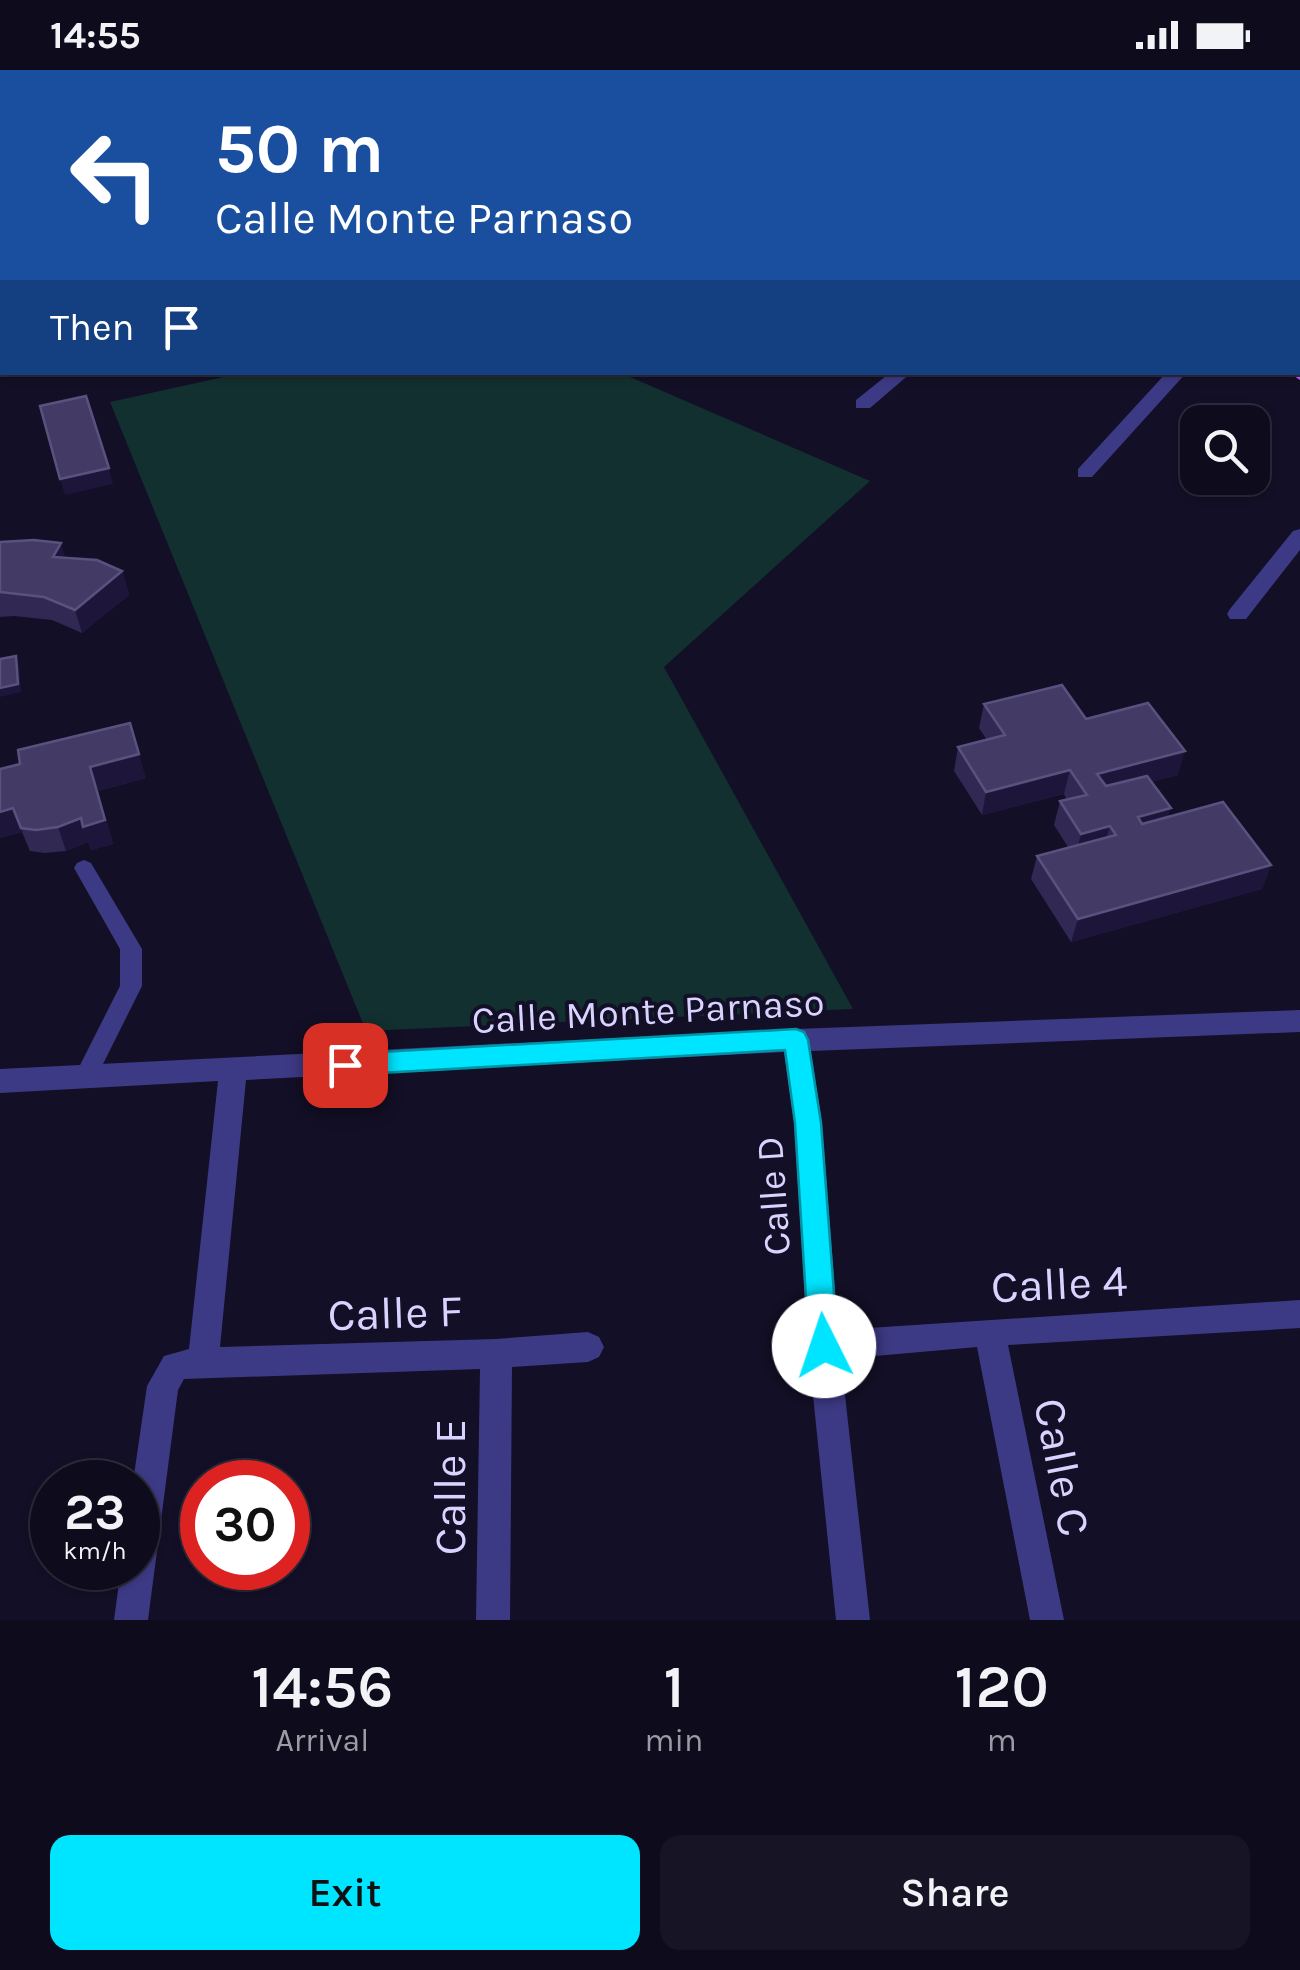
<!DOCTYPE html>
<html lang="en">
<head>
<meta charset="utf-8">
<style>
	body { margin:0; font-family:Karla,sans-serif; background:#171425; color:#f1f3f6; height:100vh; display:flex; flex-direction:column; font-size:38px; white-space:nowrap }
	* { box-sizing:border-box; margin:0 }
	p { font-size:32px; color:#9b9ba3 }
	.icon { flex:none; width:55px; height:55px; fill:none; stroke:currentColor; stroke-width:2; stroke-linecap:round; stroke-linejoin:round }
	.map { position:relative; height:1550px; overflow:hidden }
	.side { display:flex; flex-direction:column; background:#0e0b1c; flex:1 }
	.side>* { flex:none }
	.guide { position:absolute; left:0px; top:0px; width:1300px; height:305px; box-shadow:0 2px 8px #0004,0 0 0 2px #2e2b3b; background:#1a4fa0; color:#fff; overflow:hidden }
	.tools { position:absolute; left:1180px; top:335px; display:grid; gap:20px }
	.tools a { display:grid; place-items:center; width:90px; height:90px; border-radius:20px; background:#0e0b1c; box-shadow:0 2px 8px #0004,0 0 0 2px #2e2b3b; font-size:50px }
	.speed { position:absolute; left:30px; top:1390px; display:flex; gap:20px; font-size:50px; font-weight:700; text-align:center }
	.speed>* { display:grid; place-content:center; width:130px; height:130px; border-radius:50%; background:#0e0b1c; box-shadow:0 2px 8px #0004,0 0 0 2px #2e2b3b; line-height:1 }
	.speed small { font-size:25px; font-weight:400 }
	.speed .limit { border:15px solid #d22; background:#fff; color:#111 }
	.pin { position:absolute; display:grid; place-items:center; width:85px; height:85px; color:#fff; margin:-42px; border-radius:20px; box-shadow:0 5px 15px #0006 }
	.me { position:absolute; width:110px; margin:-55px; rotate:356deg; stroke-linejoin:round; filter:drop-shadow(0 0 8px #0008) }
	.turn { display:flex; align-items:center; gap:35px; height:210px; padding:0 50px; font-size:45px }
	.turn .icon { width:130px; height:130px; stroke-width:2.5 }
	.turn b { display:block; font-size:70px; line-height:85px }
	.then { display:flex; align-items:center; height:95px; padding:0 50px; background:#0003; gap:20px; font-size:38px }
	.eta { display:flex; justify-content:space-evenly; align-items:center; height:170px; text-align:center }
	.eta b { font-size:60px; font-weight:600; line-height:70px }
	.button { display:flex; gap:20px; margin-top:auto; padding:20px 50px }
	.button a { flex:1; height:115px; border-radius:20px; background:#00e5ff; color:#111; font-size:40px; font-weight:600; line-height:115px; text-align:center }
	.button a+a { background:#171425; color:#f1f3f6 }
	.status { display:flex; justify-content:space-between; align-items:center; height:70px; padding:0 50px; background:#0e0b1c; direction:ltr }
	.status svg { height:28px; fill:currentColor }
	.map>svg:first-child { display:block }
	.green { fill:#12302f }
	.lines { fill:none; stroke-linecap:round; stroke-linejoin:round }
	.path { stroke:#2fb8b0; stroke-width:4; stroke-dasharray:4 5; stroke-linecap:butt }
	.service { fill:#3d3a85; fill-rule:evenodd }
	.minor { fill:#3d3a85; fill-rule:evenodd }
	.tertiary { stroke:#3d3a85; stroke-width:25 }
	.primary { fill:#c25bff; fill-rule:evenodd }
	.wall { fill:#312854 }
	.shaded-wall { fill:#1d163a }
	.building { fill:#433a66; stroke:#5a527e; stroke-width:2.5 }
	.route { fill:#00e5ff; stroke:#0095a6; stroke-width:2.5 }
	.labels { text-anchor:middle; stroke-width:8; stroke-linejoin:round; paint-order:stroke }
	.street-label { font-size:38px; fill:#d9d4ff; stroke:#130f26 }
	.near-street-label { font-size:45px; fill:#d9d4ff; stroke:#130f26 }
</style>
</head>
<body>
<div class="status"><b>14:55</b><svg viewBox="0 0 49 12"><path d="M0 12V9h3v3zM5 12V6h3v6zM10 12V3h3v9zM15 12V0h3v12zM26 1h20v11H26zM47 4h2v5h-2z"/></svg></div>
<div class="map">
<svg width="1300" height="1550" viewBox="0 0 1300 1550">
	<rect width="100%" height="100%" fill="#130f26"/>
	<!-- green -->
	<path class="green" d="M 246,302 L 621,303 L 870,411 L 664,597 L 853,939 L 366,961 L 110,332 Z"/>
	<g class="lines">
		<!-- path -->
		<path class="path" d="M 579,0 L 586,2"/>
		<!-- service -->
		<path class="service" d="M 84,790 L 91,793 L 142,879 L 142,916 L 93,1014 L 85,1016 L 77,1014 L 74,1007 L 120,916 L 120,879 L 74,798 L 77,793 Z"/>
		<!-- minor -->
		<path class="minor" d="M 110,0 L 130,0 L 132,2 L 112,2 Z
			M 1298,113 L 1300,113 L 1300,123 L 1298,123 Z
			M 0,279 L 2,279 L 2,291 L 0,291 Z
			M 891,302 L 912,302 L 870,338 L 856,338 L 856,330 Z
			M 1167,302 L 1187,302 L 1092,407 L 1078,407 L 1078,399 Z
			M 1300,459 L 1300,480 L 1246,549 L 1230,549 L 1227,544 L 1230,539 L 1293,461 Z
			M 1300,940 L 1300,962 L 811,981 L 822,1053 L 838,1260 L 1300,1230 L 1300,1258 L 1008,1275 L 1064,1550 L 1030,1550 L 977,1277 L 841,1289 L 870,1550 L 836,1550 L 808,1276 L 794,1053 L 784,982 L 246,1010 L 220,1277 L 496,1269 L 588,1262 L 599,1267 L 604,1277 L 599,1287 L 588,1292 L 512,1297 L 510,1550 L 476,1550 L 480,1299 L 184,1309 L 178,1320 L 148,1550 L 114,1550 L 121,1498 L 138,1498 L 138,1412 L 133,1412 L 147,1316 L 164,1286 L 189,1279 L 218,1011 L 0,1023 L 0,999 L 796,959 Z"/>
		<!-- tertiary -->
		<path class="tertiary" d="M 1146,2 L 1164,0
			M 1250,2 L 1259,0"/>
		<!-- primary -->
		<path class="primary" d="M 452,0 L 473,0 L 475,2 L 454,2 Z
			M 700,0 L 721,0 L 723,2 L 702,2 Z
			M 1298,190 L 1300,190 L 1300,201 L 1298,201 Z
			M 1298,296 L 1300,297 L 1300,310 L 1288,302 L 1298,302 Z"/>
	</g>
	<!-- wall -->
	<path class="wall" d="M 0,472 L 122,501 L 129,525 L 82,563 L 52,550 L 14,546 L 0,547 Z
		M 984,634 L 1086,649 L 1178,705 L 1151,712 L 1168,747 L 1271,795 L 1262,819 L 1071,872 L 1031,809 L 1037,786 L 1068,777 L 1054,755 L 1060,731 L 1067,730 L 1064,724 L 982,745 L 954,701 L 958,677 L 987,670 L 979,658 Z
		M 0,699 L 146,708 L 98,721 L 113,774 L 91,780 L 88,772 L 66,781 L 45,783 L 30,781 L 22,762 L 0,768 Z"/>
	<!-- shaded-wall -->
	<path class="shaded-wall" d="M 109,398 L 113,414 L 65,425 L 60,409 Z
		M 61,473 L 68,497 L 53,487 Z
		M 122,501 L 129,525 L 82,563 L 75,540 Z
		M 16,586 L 19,594 L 21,622 L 0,627 L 0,618 Z
		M 1185,681 L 1178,705 L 1091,728 L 1097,704 Z
		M 139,684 L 146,708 L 98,721 L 113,774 L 91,780 L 88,772 L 66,781 L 58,757 L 81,748 L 90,697 Z
		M 1070,700 L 1064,724 L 982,745 L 986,722 Z
		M 13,738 L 23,762 L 0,768 L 0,742 Z
		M 1171,738 L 1163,762 L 1131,771 L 1138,747 Z
		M 1110,756 L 1103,780 L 1075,787 L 1081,764 Z
		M 1271,795 L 1262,819 L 1071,872 L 1078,849 Z"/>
	<!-- building -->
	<path class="building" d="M 86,326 L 109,398 L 60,409 L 40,336 Z
		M 34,470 L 61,473 L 53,487 L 97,490 L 122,501 L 75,540 L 44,527 L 0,522 L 0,472 Z
		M 16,586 L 18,614 L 0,618 L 0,589 Z
		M 1062,615 L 1086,649 L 1148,633 L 1185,681 L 1097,704 L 1106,716 L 1147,706 L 1171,738 L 1138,747 L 1142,754 L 1223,732 L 1271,795 L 1078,849 L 1037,786 L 1116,765 L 1110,756 L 1081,764 L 1060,731 L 1087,725 L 1070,700 L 986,722 L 958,677 L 1005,665 L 984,634 Z
		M 130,653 L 139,684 L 90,697 L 105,750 L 83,757 L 81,748 L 58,757 L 36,760 L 21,758 L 13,738 L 0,742 L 0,699 L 20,694 L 18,680 Z"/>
	<!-- route -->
	<path class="route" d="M 796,959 L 804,962 L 808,970 L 821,1053 L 838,1276 L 834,1286 L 824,1290 L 813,1286 L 809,1276 L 795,1053 L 785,980 L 345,1005 L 336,1002 L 333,995 L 336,987 L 345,984 Z"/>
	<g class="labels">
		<!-- street labels -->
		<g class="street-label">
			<text transform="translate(648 941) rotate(-3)" y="13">Calle Monte Parnaso</text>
			<text transform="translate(773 1126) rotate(-94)" y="13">Calle D</text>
		</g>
		<!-- near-street labels -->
		<g class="near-street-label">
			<text transform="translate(1059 1213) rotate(-3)" y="16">Calle 4</text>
			<text transform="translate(395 1242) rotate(-2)" y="16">Calle F</text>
			<text transform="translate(1063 1397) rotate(79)" y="16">Calle C</text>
			<text transform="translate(449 1417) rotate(-90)" y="16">Calle E</text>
		</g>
	</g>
</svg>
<div class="tools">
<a><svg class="icon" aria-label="search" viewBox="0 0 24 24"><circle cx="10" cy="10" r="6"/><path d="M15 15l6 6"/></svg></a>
</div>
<div class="speed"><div>23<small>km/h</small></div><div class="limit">30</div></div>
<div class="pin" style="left:345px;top:995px;background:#d93025"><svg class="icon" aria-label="arrive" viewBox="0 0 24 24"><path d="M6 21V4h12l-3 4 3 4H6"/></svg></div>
<svg class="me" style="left:824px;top:1276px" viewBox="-20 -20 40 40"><circle r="19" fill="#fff"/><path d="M0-13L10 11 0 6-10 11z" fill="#00e5ff"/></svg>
<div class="guide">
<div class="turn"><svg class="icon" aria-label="left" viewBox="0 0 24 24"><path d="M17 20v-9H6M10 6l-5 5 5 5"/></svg><div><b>50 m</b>Calle Monte Parnaso</div></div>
<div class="then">Then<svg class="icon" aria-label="arrive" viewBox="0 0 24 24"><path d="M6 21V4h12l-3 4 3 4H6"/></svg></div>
</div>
</div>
<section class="side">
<div class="eta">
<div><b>14:56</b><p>Arrival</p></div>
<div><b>1</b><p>min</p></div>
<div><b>120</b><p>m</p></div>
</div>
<div class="button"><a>Exit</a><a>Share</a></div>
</section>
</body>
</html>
